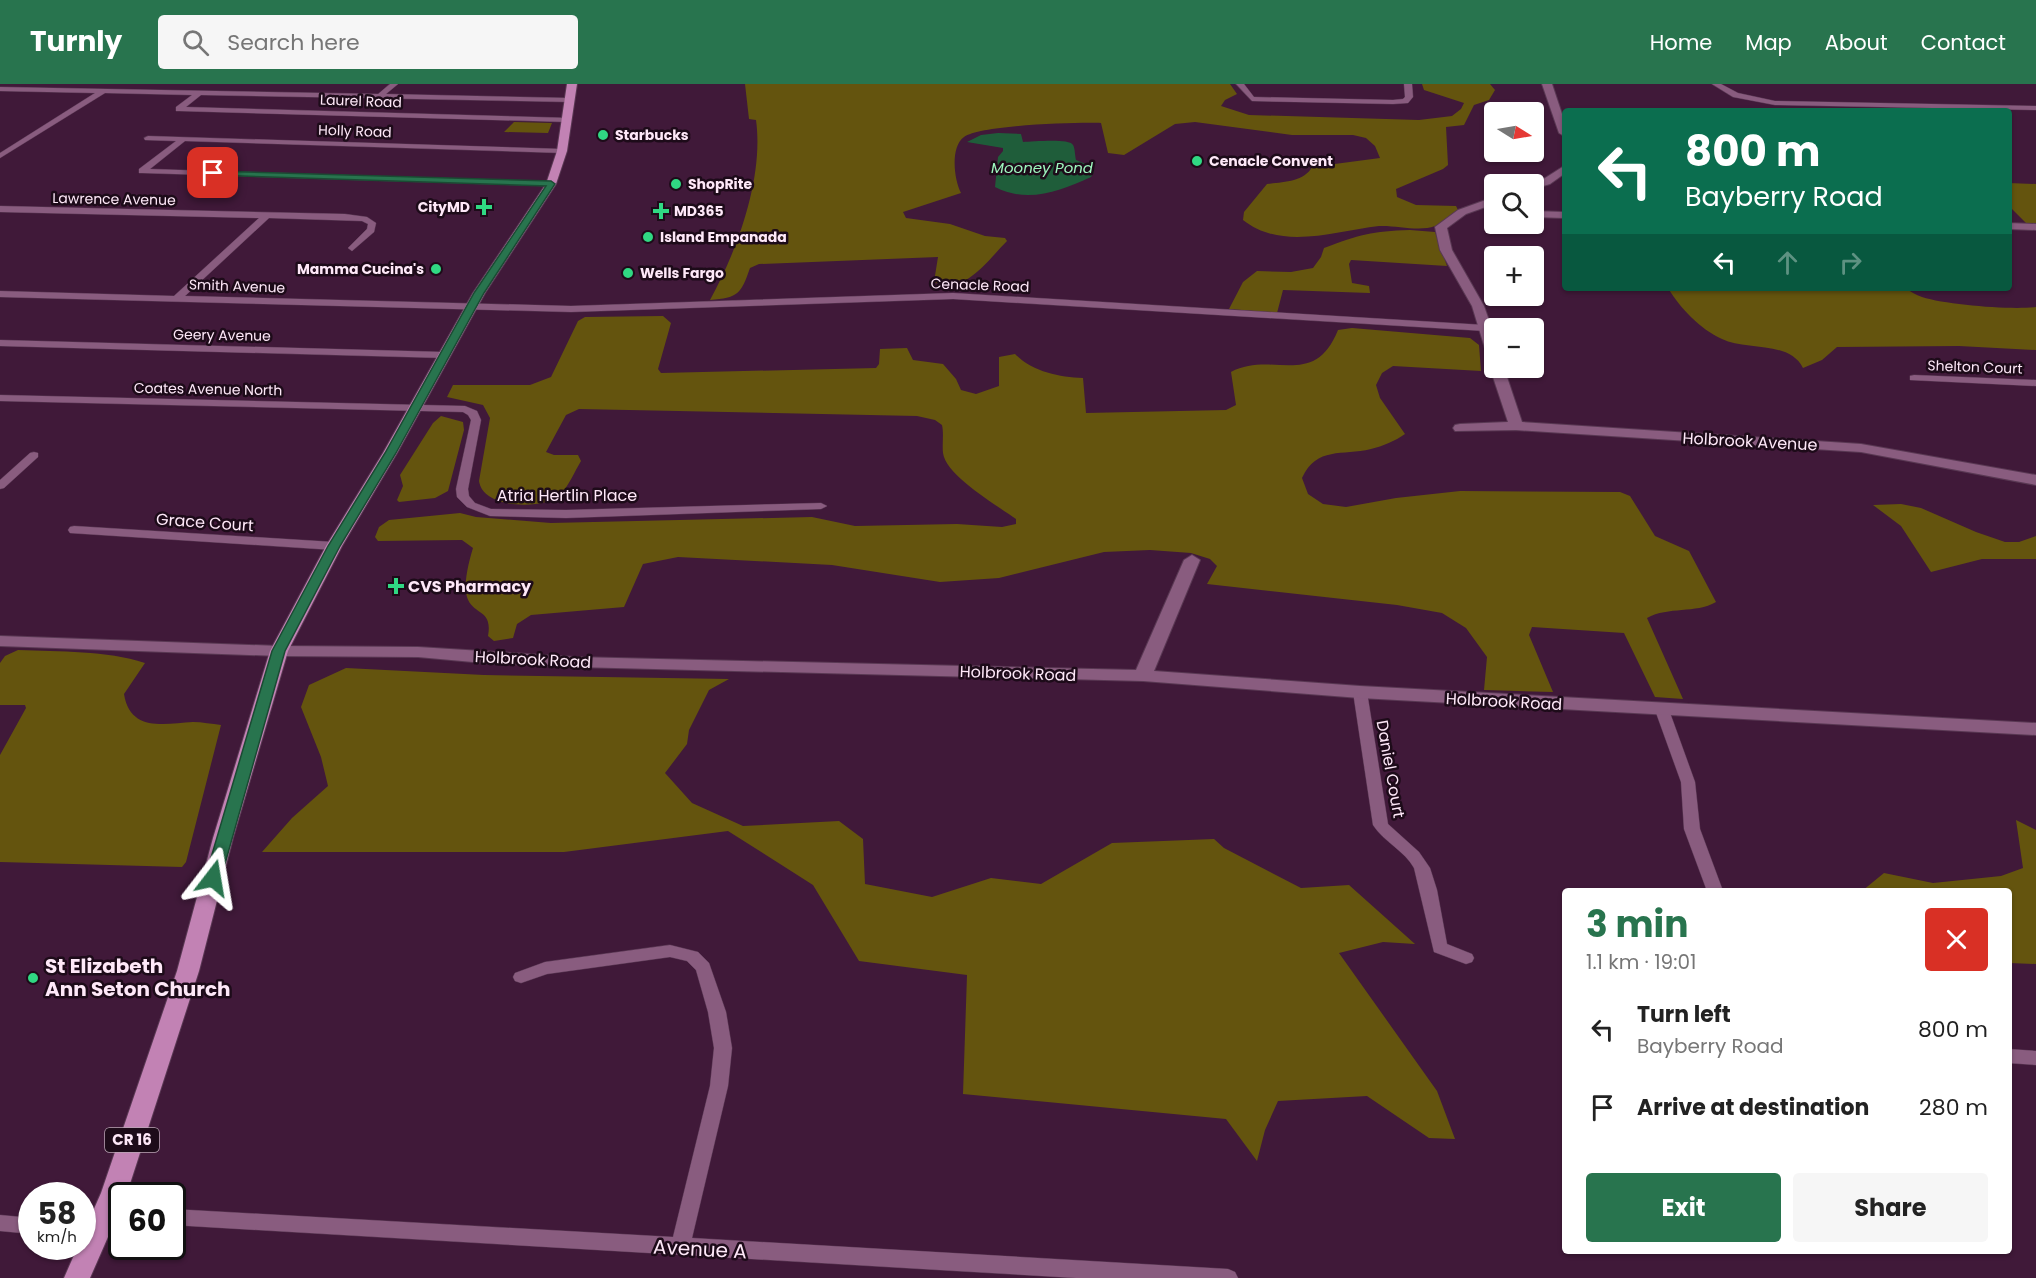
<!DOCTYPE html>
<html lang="en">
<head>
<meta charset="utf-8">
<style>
	body { margin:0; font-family:Poppins,sans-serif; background:#f6f6f6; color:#222; height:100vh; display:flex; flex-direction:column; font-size:22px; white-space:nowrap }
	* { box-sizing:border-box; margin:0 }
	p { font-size:20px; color:#767676 }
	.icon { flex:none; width:33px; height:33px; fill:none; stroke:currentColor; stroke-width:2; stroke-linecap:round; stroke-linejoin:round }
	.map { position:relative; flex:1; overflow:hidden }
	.sheet { position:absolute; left:1562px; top:804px; width:450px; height:366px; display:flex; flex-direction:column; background:#fff; border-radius:6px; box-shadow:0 2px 4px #0004 }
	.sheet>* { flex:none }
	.banner { position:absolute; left:1562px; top:24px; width:450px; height:183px; border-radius:6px; box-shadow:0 2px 4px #0004; background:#0b6e4f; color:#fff; overflow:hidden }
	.needle { width:39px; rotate:101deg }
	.buttons { position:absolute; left:1484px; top:18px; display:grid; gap:12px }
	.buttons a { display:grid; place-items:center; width:60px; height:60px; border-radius:6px; background:#fff; box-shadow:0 2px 4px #0004; font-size:30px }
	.speed { position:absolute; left:18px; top:1098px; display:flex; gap:12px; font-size:30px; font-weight:700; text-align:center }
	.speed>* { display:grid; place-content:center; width:78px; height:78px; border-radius:50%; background:#fff; box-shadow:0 2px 4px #0004; line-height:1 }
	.speed small { font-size:15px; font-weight:400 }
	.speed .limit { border:3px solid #111; border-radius:9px; background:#fff; color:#111 }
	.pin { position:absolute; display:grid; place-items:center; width:51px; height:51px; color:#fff; margin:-26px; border-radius:12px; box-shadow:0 3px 9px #0006 }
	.me { position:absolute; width:66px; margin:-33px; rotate:14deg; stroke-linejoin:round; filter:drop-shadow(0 0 4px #0008) }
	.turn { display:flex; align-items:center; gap:21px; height:126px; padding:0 24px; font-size:27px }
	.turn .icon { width:78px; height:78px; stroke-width:2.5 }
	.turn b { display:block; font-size:42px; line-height:51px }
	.lanes { display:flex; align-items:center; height:57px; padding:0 24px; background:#0003; justify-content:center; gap:30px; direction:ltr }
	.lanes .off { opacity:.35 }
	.round { display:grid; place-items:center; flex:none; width:63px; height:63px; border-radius:6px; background:#f6f6f6 }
	.headline { display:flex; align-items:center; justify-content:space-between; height:102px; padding:0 24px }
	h1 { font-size:36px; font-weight:700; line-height:45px; color:#28744e }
	.primary-button { display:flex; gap:12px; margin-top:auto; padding:12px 24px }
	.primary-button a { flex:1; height:69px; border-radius:6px; background:#28744e; color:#fff; font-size:24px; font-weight:700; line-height:69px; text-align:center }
	.primary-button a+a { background:#f6f6f6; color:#222 }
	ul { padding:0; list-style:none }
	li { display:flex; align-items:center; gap:18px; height:78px; padding:0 24px }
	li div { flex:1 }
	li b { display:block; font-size:22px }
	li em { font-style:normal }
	header { display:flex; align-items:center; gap:36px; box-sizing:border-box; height:84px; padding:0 30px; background:#28744e; color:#fff }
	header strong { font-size:28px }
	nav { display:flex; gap:33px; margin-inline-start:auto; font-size:21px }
	.search { width:420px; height:54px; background:#f6f6f6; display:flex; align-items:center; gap:15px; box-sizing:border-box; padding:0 21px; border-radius:6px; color:#767676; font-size:22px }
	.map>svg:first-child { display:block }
	.forest { fill:#64540e }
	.water { fill:#1f5d3a }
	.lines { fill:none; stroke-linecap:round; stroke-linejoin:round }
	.street-casing { stroke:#593853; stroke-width:1 }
	.secondary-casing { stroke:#593853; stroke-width:2 }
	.primary-casing { stroke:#593853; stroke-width:2 }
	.street { fill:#895c7f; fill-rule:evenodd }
	.secondary { fill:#895c7f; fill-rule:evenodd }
	.primary { fill:#c282b4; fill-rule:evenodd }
	.route { fill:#28744e; stroke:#1a4b33; stroke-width:1.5 }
	.poi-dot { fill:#30d883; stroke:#1d0b19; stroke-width:2 }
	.labels { text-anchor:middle; stroke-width:5; stroke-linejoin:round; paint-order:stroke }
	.far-street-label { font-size:14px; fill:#fee8f8; stroke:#1d0b19 }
	.far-poi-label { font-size:14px; font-weight:bold; fill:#fee8f8; stroke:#1d0b19; text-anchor:start }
	.far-water-label { font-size:15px; font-style:italic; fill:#9ef7be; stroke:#1d0b19 }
	.shield { fill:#1d0b19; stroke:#baa6b5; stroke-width:1.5 }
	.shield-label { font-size:15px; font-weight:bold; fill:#fee8f8 }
	.street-label { font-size:16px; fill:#fee8f8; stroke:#1d0b19 }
	.poi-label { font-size:16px; font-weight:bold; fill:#fee8f8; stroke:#1d0b19; text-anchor:start }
	.near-poi-label { font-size:20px; font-weight:bold; fill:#fee8f8; stroke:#1d0b19; text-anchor:start }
	.near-street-label { font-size:20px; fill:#fee8f8; stroke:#1d0b19 }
</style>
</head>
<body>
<header>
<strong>Turnly</strong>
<div class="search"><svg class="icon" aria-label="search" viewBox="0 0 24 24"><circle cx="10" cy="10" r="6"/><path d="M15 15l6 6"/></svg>Search here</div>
<nav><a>Home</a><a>Map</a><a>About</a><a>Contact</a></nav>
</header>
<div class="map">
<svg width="2036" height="1194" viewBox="0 0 2036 1194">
	<rect width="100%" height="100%" fill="#401939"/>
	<!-- forest -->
	<path class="forest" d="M 745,0 L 1230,0 L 1237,10 L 1225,16 L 1221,22 L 1249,31 L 1419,36 L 1452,32 L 1461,25 L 1464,19 L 1424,6 L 1422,0 L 1490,0 L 1495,6 L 1489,16 L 1474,21 L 1464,41 L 1446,43 L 1448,81 L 1443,85 L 1396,105 L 1397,113 L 1416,121 L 1456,122 L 1458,126 C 1451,131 1443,140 1435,142 C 1419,148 1396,141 1379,142 C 1335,147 1282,167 1243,136 L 1244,128 L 1267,100 C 1283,98 1304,98 1312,83 L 1380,74 L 1375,62 L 1366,54 L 1353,51 L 1292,51 L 1195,38 L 1175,40 L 1124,71 L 1108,69 L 1101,39 C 1077,38 981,41 964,53 C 950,63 954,96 961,109 L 903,128 L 906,134 L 950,140 L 985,152 L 1005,154 L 1007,157 C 988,176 963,213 934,198 L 938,173 L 759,180 L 750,184 C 741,210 738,214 710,216 C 737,167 764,94 756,36 L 749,35 Z
		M 514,38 L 552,39 L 548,49 L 504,48 Z
		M 2008,99 L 2036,100 L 2036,141 L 2028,141 L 2009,122 Z
		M 1410,146 L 1435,148 L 1447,182 L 1351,176 L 1349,180 L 1352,199 L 1369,202 L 1370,209 L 1283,206 L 1277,229 L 1229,225 L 1243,198 L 1257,187 L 1291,188 L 1313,184 L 1321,173 L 1324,164 C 1359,151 1372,147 1410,146 Z
		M 1668,204 L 1905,204 C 1910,207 1916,211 1922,213 C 1947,221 2011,226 2036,223 L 2036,266 L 1959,262 L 1837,263 L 1822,276 L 1803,284 C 1789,256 1745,267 1722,255 C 1700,245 1680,224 1668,204 Z
		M 663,232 L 671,239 L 658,285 L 661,289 L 876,284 L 879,280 L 880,265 L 907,264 L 913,276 L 943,280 L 956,295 L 961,306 L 976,310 L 999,302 L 999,273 L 1015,270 C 1033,288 1059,293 1083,294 L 1086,329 L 1226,326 L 1236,321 L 1231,288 C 1272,266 1314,306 1338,246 L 1352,244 L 1470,254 L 1479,261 L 1481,287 L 1393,282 L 1382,289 L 1376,301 L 1380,314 L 1405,350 C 1395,357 1383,362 1371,365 C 1342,372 1317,362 1302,394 L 1308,410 L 1323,420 L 1346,423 L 1396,414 L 1460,407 L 1620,408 L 1630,412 L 1655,452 L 1689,467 L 1716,518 C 1695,530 1669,522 1647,534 L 1683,615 L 1655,613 L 1624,549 L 1532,543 L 1529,551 L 1553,608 L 1484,606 L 1487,573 L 1466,544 L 1442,529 L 1397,521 L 1207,500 L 1217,482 L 1210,475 L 1191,469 L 1150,466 L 1104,468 L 999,494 L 940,498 L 832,481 L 678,473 L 643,480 L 624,523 L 531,531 L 517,540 L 513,554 L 494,557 L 488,552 C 493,524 473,532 467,513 C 463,500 469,477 473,464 L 462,456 L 378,457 L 375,453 L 379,443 L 389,436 L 460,429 L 476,433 L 551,439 L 812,433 L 855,442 L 957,440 L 1002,443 L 1016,440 L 1016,435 C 998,422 946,392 943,369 C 942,360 944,350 942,341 L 935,336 L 917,332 L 579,325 L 566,331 L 546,368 L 554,371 L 578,371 L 581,377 C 575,387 569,401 561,410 C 546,426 483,426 479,397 L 490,334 L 483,321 L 447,313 L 453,301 L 530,301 L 551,293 L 578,237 L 585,233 Z
		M 441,332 L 463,338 L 464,346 L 448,407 L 435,414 L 399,418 L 397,416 L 403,402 L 400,391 L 433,339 Z
		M 1901,420 L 1921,424 L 1976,448 L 2005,458 L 2019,458 L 2036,452 L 2036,475 L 1982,475 L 1931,488 L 1901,442 L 1873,421 Z
		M 18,566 C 60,568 106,566 145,579 L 124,610 C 130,648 164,640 193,638 C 202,638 212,640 221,641 L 186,778 L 182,783 L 0,778 L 0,671 L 26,624 L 25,621 L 0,621 L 0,579 L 5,572 Z
		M 346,584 L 484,591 L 729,595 L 709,606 L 689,646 L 687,660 L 665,689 L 692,719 L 743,742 L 839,737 L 863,755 L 865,800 L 932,813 L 991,794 L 1041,800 L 1112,759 L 1214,755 L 1224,764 L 1301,804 L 1349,801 L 1415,860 L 1383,858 L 1339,869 L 1437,1007 L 1455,1055 L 1429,1054 L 1367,1012 L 1278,1017 L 1265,1046 L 1257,1077 L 1226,1035 L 963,1010 L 967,891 L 859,877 L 813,801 L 728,747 L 564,768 L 262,768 L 292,734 L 328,702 L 321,673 L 301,623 L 309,601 Z
		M 2016,736 L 2036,746 L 2036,880 L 2009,879 L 2008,807 L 1862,807 L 1884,789 L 1933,799 L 2001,792 L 2023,784 Z"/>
	<!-- water -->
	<path class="water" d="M 998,49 L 1021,50 L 1023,58 C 1032,58 1069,54 1073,61 C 1075,64 1075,72 1076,76 L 1088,81 L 1094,88 L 1091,93 C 1060,107 1028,120 995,103 L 998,73 L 1003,67 L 1003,64 L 967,58 L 981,51 Z"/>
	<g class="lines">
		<defs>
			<path id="street" d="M 390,0 L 398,0 L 386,10 L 570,14 L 574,16 L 570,18 L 201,11 L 186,23 L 570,34 L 571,36 L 567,38 L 179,27 L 176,27 L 176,23 L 192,11 L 105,9 L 0,74 L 0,69 L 95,9 L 0,7 L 0,3 L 378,10 Z
				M 1236,0 L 1244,0 L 1254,13 L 1393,16 L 1403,15 L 1405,13 L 1404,0 L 1412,0 L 1413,13 L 1408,19 L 1393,20 L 1252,17 Z
				M 1712,0 L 1721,0 L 1738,9 L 1775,17 L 2036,22 L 2036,26 L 1775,21 L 1733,13 Z
				M 148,52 L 562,65 L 566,67 L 562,69 L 185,57 L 150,85 L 554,98 L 554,102 L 551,102 L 142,89 L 139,89 L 139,85 L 176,57 L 145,56 L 144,54 Z
				M 0,122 L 345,130 L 367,133 L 376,139 L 374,148 L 352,167 L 348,164 L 367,145 L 368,140 L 362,137 L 269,134 L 185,212 L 571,222 L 953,209 L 1485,241 L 1490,244 L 1485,247 L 953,215 L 571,228 L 0,213 L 0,207 L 174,212 L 259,134 L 0,128 Z
				M 0,256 L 444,268 L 449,271 L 444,274 L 0,262 Z
				M 1914,291 L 2036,296 L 2036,302 L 1910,296 L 1910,292 Z
				M 0,311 L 465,322 L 477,327 L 481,336 L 468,405 L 469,412 L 475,419 L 491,425 L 566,426 L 821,419 L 827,422 L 821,425 L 566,434 L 490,432 L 467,423 L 457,413 L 456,405 L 471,336 L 468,331 L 463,328 L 0,317 Z
				M 34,368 L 38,369 L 38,373 L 4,404 L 0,405 L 0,396 L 30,369 Z
				M 74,442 L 334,458 L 340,462 L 334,466 L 70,449 L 68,446 L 70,443 Z
				M 1360,604 L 1367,608 L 1388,740 L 1419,768 L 1430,784 L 1437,806 L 1447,860 L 1472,870 L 1474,874 L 1472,878 L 1466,880 L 1434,868 L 1414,784 C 1405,767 1384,758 1373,741 L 1353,608 Z
				M 1662,622 L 1669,626 L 1695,698 L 1700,745 L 1723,807 L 1707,807 L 1684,745 L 1681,698 L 1655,626 Z
				M 670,861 L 698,868 L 709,879 L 726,928 L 732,964 L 728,1002 L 692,1154 L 1228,1185 L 1235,1188 L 1238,1194 L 1076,1194 L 172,1141 L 172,1125 L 673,1153 L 710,1002 L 714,964 L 708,928 L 696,886 L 687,877 L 670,873 L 547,890 L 521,899 L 515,897 L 513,893 L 515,889 L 545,878 Z
				M 2008,965 L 2036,967 L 2036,981 L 2008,979 Z
				M 0,1131 L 32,1134 L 32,1150 L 0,1147 Z"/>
			<path id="secondary" d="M 1542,0 L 1552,0 L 1564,36 L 1564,52 L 1559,49 Z
				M 1564,82 L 1564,90 L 1550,100 L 1533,105 L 1533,100 L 1529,100 L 1542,96 Z
				M 1494,113 L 1494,120 L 1466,130 L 1447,144 L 1452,166 L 1484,222 L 1494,251 L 1494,275 L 1487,271 L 1472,222 L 1440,166 L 1435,143 L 1458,126 Z
				M 1533,127 L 1564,128 L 1564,134 L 1533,133 Z
				M 2008,139 L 2036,140 L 2036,146 L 2008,145 Z
				M 1494,281 L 1494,284 L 1504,284 L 1522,338 L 1861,360 L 2036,391 L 2036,401 L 1861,368 L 1516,346 L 1455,347 L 1453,344 L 1455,341 L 1460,340 L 1508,338 L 1490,284 Z
				M 1192,471 L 1200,476 L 1154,587 L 1360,602 L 2036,639 L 2036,651 L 1360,614 L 1143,597 L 575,583 L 484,579 L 418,573 L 279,572 L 0,562 L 0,552 L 279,562 L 418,563 L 575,573 L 1136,586 L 1184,476 Z"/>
			<path id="primary" d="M 567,0 L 577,0 L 567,67 L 556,100 L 485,209 L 397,369 L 342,462 L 288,567 L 233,754 L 199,887 L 127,1109 L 122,1112 L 122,1121 L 90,1194 L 64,1194 L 78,1162 L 82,1162 L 82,1152 L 101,1109 L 177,887 L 213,754 L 270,567 L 326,462 L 383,369 L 473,209 L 546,100 L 557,67 Z"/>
		</defs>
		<!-- street casing -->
		<use href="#street" class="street-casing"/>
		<!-- secondary casing -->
		<use href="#secondary" class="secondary-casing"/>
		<!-- primary casing -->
		<use href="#primary" class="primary-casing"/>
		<!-- street -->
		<use href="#street" class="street"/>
		<!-- secondary -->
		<use href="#secondary" class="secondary"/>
		<!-- primary -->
		<use href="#primary" class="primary"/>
	</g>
	<!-- route -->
	<path class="route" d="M 213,87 L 551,97 L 555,100 L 484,209 L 396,369 L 340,462 L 285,567 L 221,794 L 219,798 L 208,798 L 205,794 L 272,567 L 328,462 L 385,369 L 474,209 L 546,102 L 210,91 L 209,89 Z"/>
	<!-- markers -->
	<g class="poi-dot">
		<circle cx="603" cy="51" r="6"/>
		<circle cx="1197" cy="77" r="6"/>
		<circle cx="676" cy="100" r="6"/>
		<path d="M481 114h6v6h6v6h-6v6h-6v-6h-6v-6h6z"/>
		<path d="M658 118h6v6h6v6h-6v6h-6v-6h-6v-6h6z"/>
		<circle cx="648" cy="153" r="6"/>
		<circle cx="436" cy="185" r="6"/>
		<circle cx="628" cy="189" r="6"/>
		<path d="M393 493h6v6h6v6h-6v6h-6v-6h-6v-6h6z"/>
		<circle cx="33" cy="894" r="6"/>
	</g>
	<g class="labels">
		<!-- far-street labels -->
		<g class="far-street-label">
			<text transform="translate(361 17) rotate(2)" y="5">Laurel Road</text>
			<text transform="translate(355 47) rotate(2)" y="5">Holly Road</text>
			<text transform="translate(114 115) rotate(1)" y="5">Lawrence Avenue</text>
			<text transform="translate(980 201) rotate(2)" y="5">Cenacle Road</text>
			<text transform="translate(237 202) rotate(2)" y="5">Smith Avenue</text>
			<text transform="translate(222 251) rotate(1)" y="5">Geery Avenue</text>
			<text transform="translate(1975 283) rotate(2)" y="5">Shelton Court</text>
			<text transform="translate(208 305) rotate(1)" y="5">Coates Avenue North</text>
		</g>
		<!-- far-poi labels -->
		<g class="far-poi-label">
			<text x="615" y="56">Starbucks</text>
			<text x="1209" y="82">Cenacle Convent</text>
			<text x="688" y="105">ShopRite</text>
			<text x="470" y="128" text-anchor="end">CityMD</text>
			<text x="674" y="132">MD365</text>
			<text x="660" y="158">Island Empanada</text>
			<text x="424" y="190" text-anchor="end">Mamma Cucina's</text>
			<text x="640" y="194">Wells Fargo</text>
		</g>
		<!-- far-water labels -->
		<g class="far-water-label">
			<text x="1042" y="89">Mooney Pond</text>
		</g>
		<!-- shield labels -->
		<rect class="shield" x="105" y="1044" width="54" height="24" rx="4.5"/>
		<g class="shield-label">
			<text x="132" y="1061">CR 16</text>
		</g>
		<!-- street labels -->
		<g class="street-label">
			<text transform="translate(1750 357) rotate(3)" y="6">Holbrook Avenue</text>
			<text x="567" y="417">Atria Hertlin Place</text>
			<text transform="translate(205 438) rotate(4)" y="6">Grace Court</text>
			<text transform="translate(533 575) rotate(3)" y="6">Holbrook Road</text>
			<text transform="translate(1018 589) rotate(2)" y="6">Holbrook Road</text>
			<text transform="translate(1504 617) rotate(3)" y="6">Holbrook Road</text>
			<text transform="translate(1391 685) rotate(80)" y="6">Daniel Court</text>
		</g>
		<!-- poi labels -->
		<g class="poi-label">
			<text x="408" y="508">CVS Pharmacy</text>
		</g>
		<!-- near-poi labels -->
		<g class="near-poi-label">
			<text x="45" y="889">St Elizabeth<tspan x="45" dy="23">Ann Seton Church</tspan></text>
		</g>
		<!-- near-street labels -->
		<g class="near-street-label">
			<text transform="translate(700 1165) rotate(3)" y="7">Avenue A</text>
		</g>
	</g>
</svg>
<div class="buttons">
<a><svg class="needle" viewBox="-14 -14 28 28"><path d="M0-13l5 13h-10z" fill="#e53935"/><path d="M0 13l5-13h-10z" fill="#767676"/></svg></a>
<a><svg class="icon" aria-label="search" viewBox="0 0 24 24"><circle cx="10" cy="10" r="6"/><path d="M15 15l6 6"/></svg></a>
<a>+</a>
<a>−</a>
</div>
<div class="speed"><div>58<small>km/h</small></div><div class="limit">60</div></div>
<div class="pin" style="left:213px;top:89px;background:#d93025"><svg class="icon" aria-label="arrive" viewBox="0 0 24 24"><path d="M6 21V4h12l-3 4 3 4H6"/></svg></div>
<svg class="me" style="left:213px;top:794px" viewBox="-20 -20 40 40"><path d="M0-17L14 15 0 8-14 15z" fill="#28744e" stroke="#fff" stroke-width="4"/></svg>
<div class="banner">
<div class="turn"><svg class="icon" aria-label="left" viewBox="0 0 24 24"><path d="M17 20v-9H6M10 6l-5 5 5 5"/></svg><div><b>800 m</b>Bayberry Road</div></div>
<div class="lanes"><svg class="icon" aria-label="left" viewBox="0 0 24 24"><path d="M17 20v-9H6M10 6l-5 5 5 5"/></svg><svg class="icon off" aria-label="ahead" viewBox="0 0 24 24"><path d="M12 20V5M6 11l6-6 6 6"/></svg><svg class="icon off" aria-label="right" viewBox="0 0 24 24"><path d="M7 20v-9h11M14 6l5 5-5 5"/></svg></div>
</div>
<section class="sheet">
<div class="headline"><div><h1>3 min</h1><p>1.1 km · 19:01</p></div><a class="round" style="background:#d93025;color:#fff"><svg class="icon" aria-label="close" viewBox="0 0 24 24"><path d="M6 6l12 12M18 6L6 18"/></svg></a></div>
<ul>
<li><svg class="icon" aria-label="left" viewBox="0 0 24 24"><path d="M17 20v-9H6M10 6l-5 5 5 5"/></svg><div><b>Turn left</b><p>Bayberry Road</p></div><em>800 m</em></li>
<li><svg class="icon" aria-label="arrive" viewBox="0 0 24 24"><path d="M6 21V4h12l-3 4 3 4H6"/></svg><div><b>Arrive at destination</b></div><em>280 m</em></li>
</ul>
<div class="primary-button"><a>Exit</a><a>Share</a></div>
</section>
</div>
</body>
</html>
